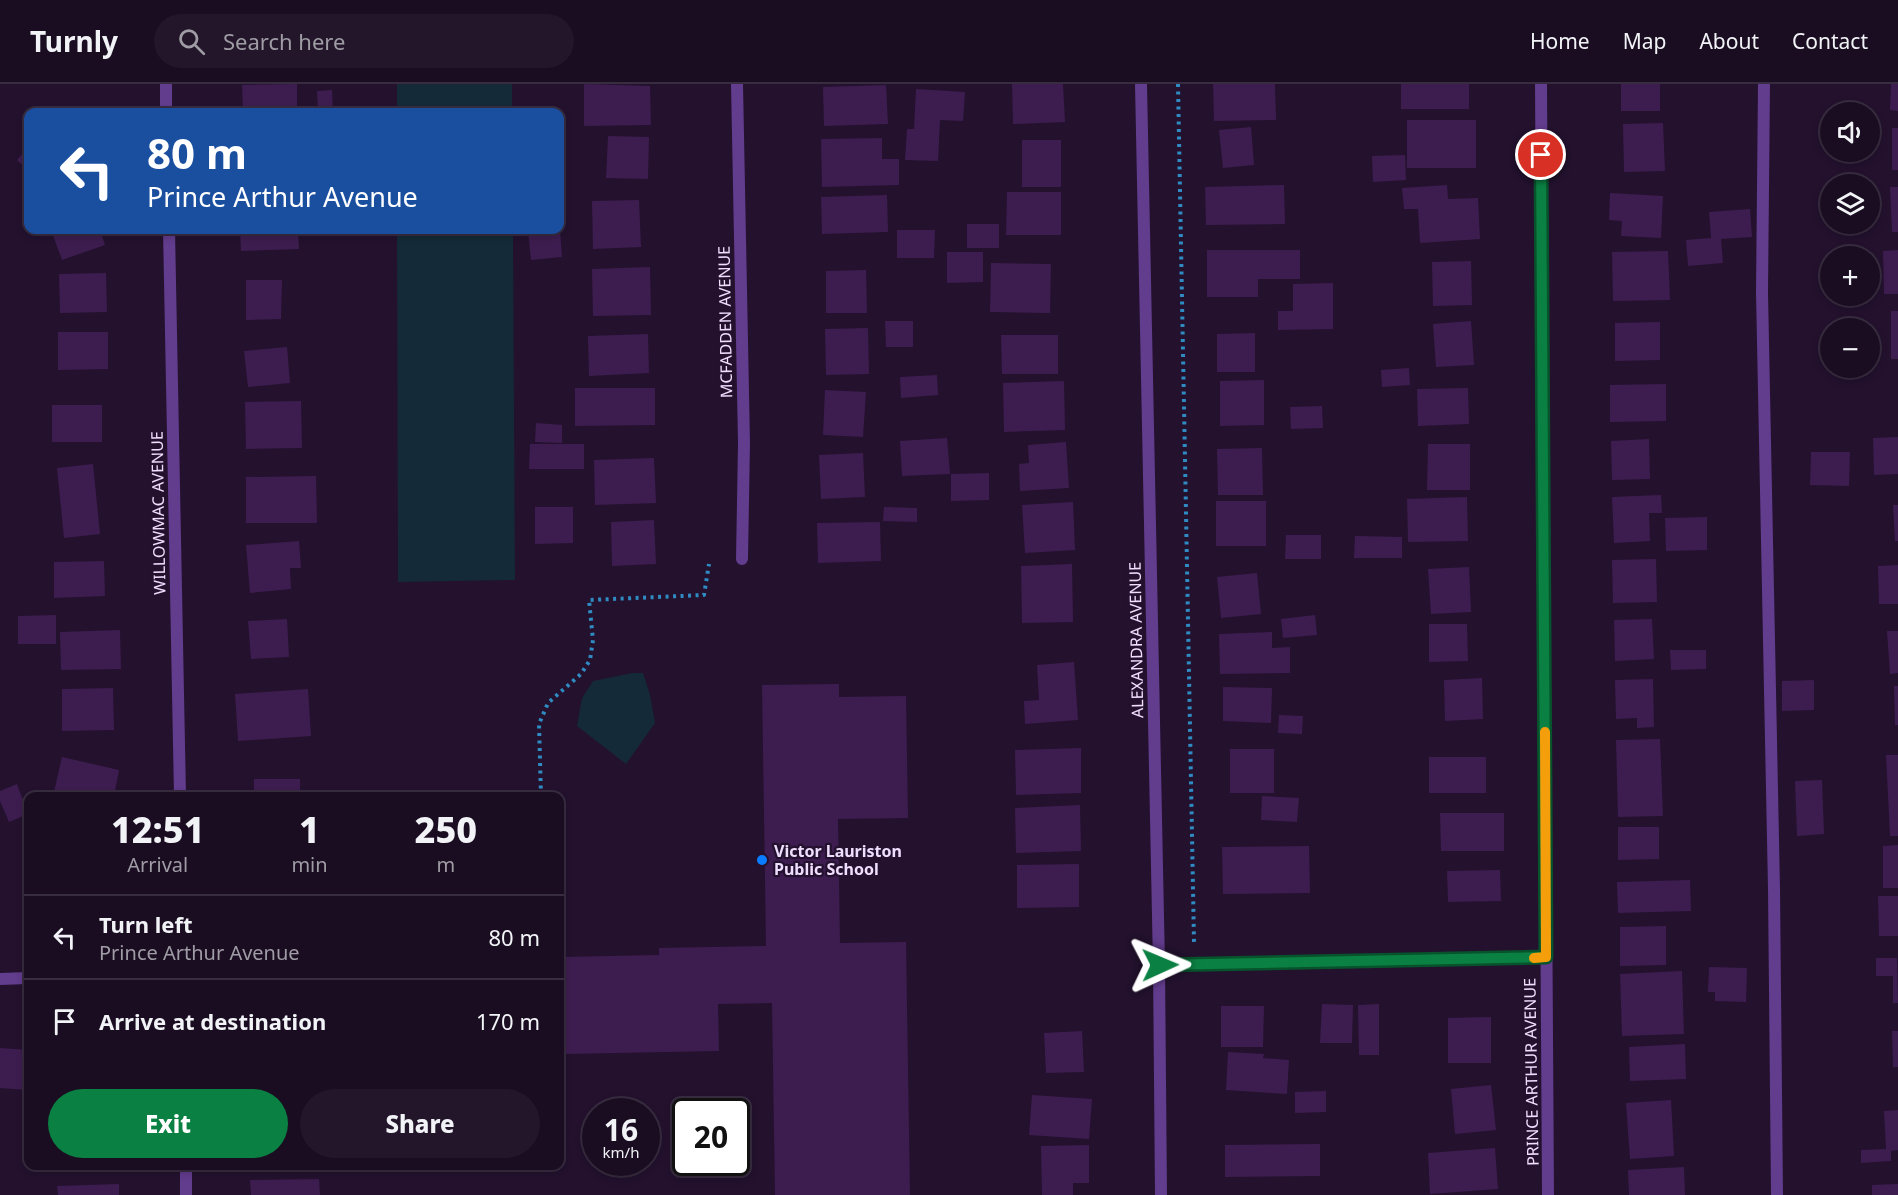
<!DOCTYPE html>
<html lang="en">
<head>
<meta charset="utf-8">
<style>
	body { margin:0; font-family:"Noto Sans",sans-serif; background:#23162a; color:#f1f3f6; height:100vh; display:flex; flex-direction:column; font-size:22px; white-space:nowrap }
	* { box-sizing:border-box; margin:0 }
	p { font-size:20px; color:#9f9ca5 }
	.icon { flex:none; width:33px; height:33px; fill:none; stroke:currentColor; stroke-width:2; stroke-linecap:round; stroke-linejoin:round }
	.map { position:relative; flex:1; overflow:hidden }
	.side { position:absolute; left:24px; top:708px; width:540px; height:378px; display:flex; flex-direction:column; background:#1a0d22; border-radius:12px; box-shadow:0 3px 9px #0003,0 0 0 2px #382d40 }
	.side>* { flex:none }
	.banner { position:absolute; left:24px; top:24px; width:540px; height:126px; border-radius:12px; box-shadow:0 3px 9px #0003,0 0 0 2px #382d40; background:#1a4fa0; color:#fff; overflow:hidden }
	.tools { position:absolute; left:1820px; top:18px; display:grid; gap:12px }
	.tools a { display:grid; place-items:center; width:60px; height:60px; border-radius:50%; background:#1a0d22; box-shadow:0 3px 9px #0003,0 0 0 2px #382d40; font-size:30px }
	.speed { position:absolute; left:582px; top:1014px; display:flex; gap:12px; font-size:30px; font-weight:700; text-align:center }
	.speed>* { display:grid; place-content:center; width:78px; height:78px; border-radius:50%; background:#1a0d22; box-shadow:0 3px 9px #0003,0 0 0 2px #382d40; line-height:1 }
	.speed small { font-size:15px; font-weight:400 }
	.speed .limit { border:3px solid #111; border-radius:9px; background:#fff; color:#111 }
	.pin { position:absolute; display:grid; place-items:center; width:51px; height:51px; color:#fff; margin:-26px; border:3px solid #fff; border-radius:50%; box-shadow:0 2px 6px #0007 }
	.me { position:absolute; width:66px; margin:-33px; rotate:89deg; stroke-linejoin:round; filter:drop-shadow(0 0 4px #0008) }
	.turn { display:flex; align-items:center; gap:21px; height:126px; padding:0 24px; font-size:27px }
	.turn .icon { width:78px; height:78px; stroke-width:2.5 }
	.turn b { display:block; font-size:42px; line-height:51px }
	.eta { display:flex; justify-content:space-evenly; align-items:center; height:102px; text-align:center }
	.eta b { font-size:36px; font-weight:800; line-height:42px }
	.action { display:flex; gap:12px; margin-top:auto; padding:12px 24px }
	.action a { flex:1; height:69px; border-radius:36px; background:#0b8043; color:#fff; font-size:24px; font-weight:800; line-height:69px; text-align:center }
	.action a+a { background:#23162a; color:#f1f3f6 }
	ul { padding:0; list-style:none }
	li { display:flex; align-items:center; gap:18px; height:84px; padding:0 24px; border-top:2px solid #382d40 }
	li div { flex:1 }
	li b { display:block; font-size:22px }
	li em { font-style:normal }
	header { display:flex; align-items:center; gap:36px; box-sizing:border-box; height:84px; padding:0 30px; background:#1a0d22; border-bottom:2px solid #382d40 }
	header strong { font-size:28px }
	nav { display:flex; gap:33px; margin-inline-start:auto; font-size:21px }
	.search { width:420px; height:54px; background:#23162a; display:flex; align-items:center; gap:15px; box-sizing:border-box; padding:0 21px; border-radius:33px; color:#9f9ca5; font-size:22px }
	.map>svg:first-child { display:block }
	.green { fill:#142a38 }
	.building { fill:#3d1d4f }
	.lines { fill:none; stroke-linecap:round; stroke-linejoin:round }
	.path { stroke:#2f8bc2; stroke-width:4; stroke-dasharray:3 4.5; stroke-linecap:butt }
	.service { stroke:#623c8d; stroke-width:12 }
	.minor { stroke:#623c8d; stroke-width:12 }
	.route-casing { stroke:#07532c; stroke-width:15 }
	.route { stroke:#0b8043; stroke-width:10 }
	.slow { stroke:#f59e0b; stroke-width:10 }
	.poi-dot { fill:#0a7cff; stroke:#23112e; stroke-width:2 }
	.labels { text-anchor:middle; stroke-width:4.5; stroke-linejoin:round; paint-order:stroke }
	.street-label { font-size:16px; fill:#f0deff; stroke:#23112e }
	.poi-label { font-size:16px; font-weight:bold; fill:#f0deff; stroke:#23112e; text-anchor:start }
</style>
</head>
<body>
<header>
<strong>Turnly</strong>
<div class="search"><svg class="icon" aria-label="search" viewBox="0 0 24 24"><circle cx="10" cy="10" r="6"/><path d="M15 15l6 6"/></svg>Search here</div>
<nav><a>Home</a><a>Map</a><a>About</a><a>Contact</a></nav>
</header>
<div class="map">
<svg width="1898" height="1111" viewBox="0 0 1898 1111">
	<rect width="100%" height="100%" fill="#23112e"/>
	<!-- green -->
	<path class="green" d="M 397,0 L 512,0 L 512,28 L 397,28 Z
		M 397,146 L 513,146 L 515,496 L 398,498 Z
		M 632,589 L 643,589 L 650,611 L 655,639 L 626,680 L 577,642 L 582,614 L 593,597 Z"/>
	<!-- building -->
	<path class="building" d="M 297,0 L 297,28 L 243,28 L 242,1 Z
		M 584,0 L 650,2 L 651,41 L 584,42 Z
		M 1012,0 L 1063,0 L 1065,38 L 1013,40 Z
		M 1213,0 L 1275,0 L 1276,36 L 1214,37 Z
		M 1401,0 L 1469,0 L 1469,25 L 1401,25 Z
		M 1621,0 L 1660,0 L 1660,27 L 1621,27 Z
		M 1891,0 L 1898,0 L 1898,27 L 1890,26 Z
		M 886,1 L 888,40 L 824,42 L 823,3 Z
		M 916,5 L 965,8 L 963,37 L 940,36 L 938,77 L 905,76 L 907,45 L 914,45 Z
		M 332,6 L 333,28 L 318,28 L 317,7 Z
		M 1407,36 L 1476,36 L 1476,84 L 1407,84 Z
		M 1663,39 L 1665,87 L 1624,88 L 1623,40 Z
		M 1251,43 L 1254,81 L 1223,84 L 1219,46 Z
		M 1892,44 L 1898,44 L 1898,86 L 1892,86 Z
		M 608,52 L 649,53 L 648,95 L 606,94 Z
		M 882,54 L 882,75 L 899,75 L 899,101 L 822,103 L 821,55 Z
		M 1022,56 L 1061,56 L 1061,103 L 1022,103 Z
		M 560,59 L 563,59 L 563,97 L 560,97 Z
		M 28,63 L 28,86 L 17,76 Z
		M 1405,71 L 1406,96 L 1373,98 L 1372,72 Z
		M 1284,101 L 1285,140 L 1206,141 L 1205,103 Z
		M 1447,101 L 1448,115 L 1478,114 L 1480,155 L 1420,159 L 1418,125 L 1404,125 L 1402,104 Z
		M 1890,103 L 1898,103 L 1898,148 L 1892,148 Z
		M 1007,108 L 1061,108 L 1061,151 L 1006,151 Z
		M 1610,109 L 1663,112 L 1661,154 L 1621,152 L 1622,137 L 1609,136 Z
		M 887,111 L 888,148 L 822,150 L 821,113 Z
		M 639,116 L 641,163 L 593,165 L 592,117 Z
		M 1750,125 L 1752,153 L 1721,155 L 1723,179 L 1688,182 L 1686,156 L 1711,154 L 1709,128 Z
		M 967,140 L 999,140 L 999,164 L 967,164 Z
		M 51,146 L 100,146 L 105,161 L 62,176 Z
		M 240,146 L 298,146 L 299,165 L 241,167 Z
		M 528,146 L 560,146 L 562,173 L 531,176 Z
		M 897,146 L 935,146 L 934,174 L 897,174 Z
		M 1207,166 L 1300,166 L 1300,195 L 1258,195 L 1258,213 L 1207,213 Z
		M 1898,166 L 1898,210 L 1884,210 L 1883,167 Z
		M 1668,167 L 1670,216 L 1613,217 L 1612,168 Z
		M 947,168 L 983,168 L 983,198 L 947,199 Z
		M 1471,177 L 1472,221 L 1433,222 L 1432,178 Z
		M 991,179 L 1051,180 L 1050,229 L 990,228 Z
		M 650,183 L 651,231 L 593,232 L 592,185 Z
		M 866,186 L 867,229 L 826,229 L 826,187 Z
		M 106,189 L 107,228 L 60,229 L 59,190 Z
		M 246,196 L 282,196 L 281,235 L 246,236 Z
		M 1333,199 L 1333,245 L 1278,246 L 1278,227 L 1293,227 L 1293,200 Z
		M 1891,227 L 1898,227 L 1898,275 L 1891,275 Z
		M 885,237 L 913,237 L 913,263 L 886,263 Z
		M 1471,237 L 1474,281 L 1436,283 L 1433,240 Z
		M 1660,238 L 1660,276 L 1615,277 L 1615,239 Z
		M 868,244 L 869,290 L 826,291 L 825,245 Z
		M 58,248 L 108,248 L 108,285 L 58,286 Z
		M 1255,249 L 1255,288 L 1217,288 L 1217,250 Z
		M 648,250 L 649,289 L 589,292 L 588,252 Z
		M 1001,251 L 1058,251 L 1058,290 L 1002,290 Z
		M 287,263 L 290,299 L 248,303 L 244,267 Z
		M 1409,284 L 1410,301 L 1382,303 L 1381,286 Z
		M 937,291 L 938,311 L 901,314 L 900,293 Z
		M 1264,296 L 1264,341 L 1220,342 L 1220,297 Z
		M 1064,297 L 1065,346 L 1004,348 L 1003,299 Z
		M 1666,300 L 1666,337 L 1610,338 L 1610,301 Z
		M 575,304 L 655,304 L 655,341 L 575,342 Z
		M 1468,304 L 1469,340 L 1418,342 L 1417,305 Z
		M 825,306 L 866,308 L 863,353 L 823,351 Z
		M 301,317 L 302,364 L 246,365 L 245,318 Z
		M 52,321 L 102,321 L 102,358 L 52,358 Z
		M 1322,322 L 1323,344 L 1291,345 L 1290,323 Z
		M 536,339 L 562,341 L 562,359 L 535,358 Z
		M 1898,353 L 1898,390 L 1874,391 L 1873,354 Z
		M 947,354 L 950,390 L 902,392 L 900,357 Z
		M 1649,355 L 1650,395 L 1612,396 L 1611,357 Z
		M 1066,358 L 1069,404 L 1020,407 L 1019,380 L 1029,379 L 1028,361 Z
		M 530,360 L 584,360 L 584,385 L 529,385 Z
		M 1428,360 L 1470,360 L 1470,406 L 1427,406 Z
		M 1262,364 L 1263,411 L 1218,411 L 1217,365 Z
		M 1811,368 L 1850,368 L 1849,402 L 1810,401 Z
		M 863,369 L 865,413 L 821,415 L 819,371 Z
		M 654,374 L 656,419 L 595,421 L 594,376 Z
		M 93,380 L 100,450 L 64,454 L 57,384 Z
		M 989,389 L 989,416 L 951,417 L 951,390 Z
		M 316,392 L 317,439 L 246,439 L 246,393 Z
		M 1661,411 L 1662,429 L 1649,429 L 1650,457 L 1614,459 L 1612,413 Z
		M 1467,413 L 1468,457 L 1408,458 L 1407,415 Z
		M 1216,417 L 1266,417 L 1266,462 L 1216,462 Z
		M 1073,418 L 1075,466 L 1025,469 L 1022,421 Z
		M 1893,421 L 1898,421 L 1898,457 L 1895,457 Z
		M 535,423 L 573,423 L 573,459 L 535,460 Z
		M 884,423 L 917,424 L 917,438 L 883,437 Z
		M 1707,433 L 1707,466 L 1666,467 L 1665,434 Z
		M 654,436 L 656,480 L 612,482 L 611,438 Z
		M 880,438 L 881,477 L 818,479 L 817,439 Z
		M 1286,451 L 1321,451 L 1321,475 L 1285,475 Z
		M 1355,452 L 1402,453 L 1402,474 L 1354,474 Z
		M 299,457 L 301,484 L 290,484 L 291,505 L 250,509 L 246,461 Z
		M 1656,475 L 1657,518 L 1613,519 L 1612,476 Z
		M 104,477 L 105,512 L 54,514 L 54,478 Z
		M 1072,480 L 1073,538 L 1022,539 L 1021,482 Z
		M 1898,481 L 1898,520 L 1879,520 L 1878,482 Z
		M 1469,483 L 1471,528 L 1431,530 L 1428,485 Z
		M 1257,489 L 1261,530 L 1221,534 L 1217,493 Z
		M 56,531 L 56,560 L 18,560 L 18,532 Z
		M 1315,531 L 1317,551 L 1283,554 L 1281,535 Z
		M 287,535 L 289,573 L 251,575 L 248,537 Z
		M 1652,535 L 1654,575 L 1615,577 L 1614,536 Z
		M 1429,540 L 1467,540 L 1468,577 L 1429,578 Z
		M 120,546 L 121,585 L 61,586 L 60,548 Z
		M 1887,547 L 1898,547 L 1898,589 L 1890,590 Z
		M 1272,548 L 1272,564 L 1290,563 L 1290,589 L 1220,590 L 1219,550 Z
		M 1670,566 L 1706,566 L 1706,585 L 1671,586 Z
		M 1074,578 L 1078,636 L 1025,640 L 1024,617 L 1039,616 L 1037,581 Z
		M 1482,594 L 1483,635 L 1445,637 L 1444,596 Z
		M 1653,595 L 1654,643 L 1637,644 L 1637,634 L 1616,635 L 1615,596 Z
		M 1814,596 L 1814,626 L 1782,627 L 1782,597 Z
		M 839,600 L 839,613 L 906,612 L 908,734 L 838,735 L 840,859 L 906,858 L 910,1111 L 775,1111 L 772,919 L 718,920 L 719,967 L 564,970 L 562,873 L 659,871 L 659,864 L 766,862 L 762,601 Z
		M 1894,602 L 1898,602 L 1898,641 L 1895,641 Z
		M 1223,603 L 1272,604 L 1271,639 L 1223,637 Z
		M 113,604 L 114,646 L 62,647 L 62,605 Z
		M 308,605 L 311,652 L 238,657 L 235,610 Z
		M 1279,631 L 1303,632 L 1302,650 L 1278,649 Z
		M 1660,655 L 1663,732 L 1618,733 L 1616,656 Z
		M 1081,664 L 1081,709 L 1016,711 L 1015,666 Z
		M 1230,665 L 1274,665 L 1274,709 L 1230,709 Z
		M 1886,671 L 1898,671 L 1898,752 L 1890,752 Z
		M 62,673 L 119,686 L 114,712 L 72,712 L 54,708 Z
		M 1429,673 L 1486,673 L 1486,709 L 1429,709 Z
		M 254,695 L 300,695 L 300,712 L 254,712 Z
		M 1822,696 L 1824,750 L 1797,752 L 1795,697 Z
		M 17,700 L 28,730 L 9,738 L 0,717 L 0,707 Z
		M 1262,712 L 1299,714 L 1297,738 L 1261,736 Z
		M 1080,721 L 1081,767 L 1016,769 L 1015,724 Z
		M 1440,729 L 1504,729 L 1504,767 L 1441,767 Z
		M 1618,743 L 1659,743 L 1659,775 L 1618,776 Z
		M 1898,761 L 1898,804 L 1883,804 L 1883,762 Z
		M 1309,762 L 1310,809 L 1223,810 L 1222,763 Z
		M 1079,780 L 1079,823 L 1017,824 L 1017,781 Z
		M 1500,786 L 1501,817 L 1448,818 L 1447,787 Z
		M 1690,796 L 1691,827 L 1618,829 L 1617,798 Z
		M 1878,812 L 1898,812 L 1898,852 L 1879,852 Z
		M 1666,842 L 1666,881 L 1620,882 L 1620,843 Z
		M 1876,874 L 1897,874 L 1898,919 L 1893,919 L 1893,892 L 1876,892 Z
		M 1709,883 L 1747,884 L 1746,918 L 1715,917 L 1715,908 L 1708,908 Z
		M 1682,887 L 1684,950 L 1622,952 L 1620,890 Z
		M 1322,920 L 1353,921 L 1352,959 L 1320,959 Z
		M 1379,920 L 1379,971 L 1359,971 L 1358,921 Z
		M 1221,922 L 1264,922 L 1263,963 L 1221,963 Z
		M 1491,933 L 1491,979 L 1448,979 L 1448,934 Z
		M 1082,947 L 1084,988 L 1046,989 L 1044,949 Z
		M 1892,947 L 1898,947 L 1898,983 L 1893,983 Z
		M 1685,960 L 1686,995 L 1630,997 L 1629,963 Z
		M 0,964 L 28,966 L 28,1006 L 0,1004 Z
		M 1228,968 L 1264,970 L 1263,974 L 1289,976 L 1287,1010 L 1226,1006 Z
		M 1491,1001 L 1496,1046 L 1455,1050 L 1451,1005 Z
		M 1326,1007 L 1326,1028 L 1295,1029 L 1295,1008 Z
		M 1032,1011 L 1092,1015 L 1089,1055 L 1029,1051 Z
		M 1671,1016 L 1674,1072 L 1630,1075 L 1626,1019 Z
		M 1898,1026 L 1898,1066 L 1891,1067 L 1891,1077 L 1861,1079 L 1861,1066 L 1886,1065 L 1884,1027 Z
		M 1320,1060 L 1320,1092 L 1225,1093 L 1225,1061 Z
		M 1089,1061 L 1089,1099 L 1073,1099 L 1073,1111 L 1042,1111 L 1041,1062 Z
		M 1495,1064 L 1498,1105 L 1430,1110 L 1428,1069 Z
		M 1684,1083 L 1685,1111 L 1629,1111 L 1628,1086 Z
		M 319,1095 L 320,1111 L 251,1111 L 250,1096 Z
		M 119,1100 L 119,1111 L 58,1111 L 57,1102 Z
		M 1898,1100 L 1898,1111 L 1872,1111 L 1872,1101 Z"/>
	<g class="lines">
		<!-- path -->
		<path class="path" d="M 1178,0 L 1194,858
			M 541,712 L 539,640 L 548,619 L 581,590 L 590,576 L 593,556 L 589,516 L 704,511 L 709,480"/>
		<!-- service -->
		<path class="service" d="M 1764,0 L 1762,208 L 1774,805 L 1777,1111
			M 1159,881 L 1546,873"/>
		<!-- minor -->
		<path class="minor" d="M 166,0 L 166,28
			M 737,0 L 744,359 L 742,475
			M 1141,0 L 1159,881 L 1161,1111
			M 1541,0 L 1548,1111
			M 169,146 L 180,712
			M 0,895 L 28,894
			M 186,1082 L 186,1111"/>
	</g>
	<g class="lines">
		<defs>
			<path id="route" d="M 1160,881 L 1546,873 L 1541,71"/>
		</defs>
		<!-- route casing -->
		<use href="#route" class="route-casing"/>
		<!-- route -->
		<use href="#route" class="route"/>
		<!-- slow -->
		<path class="slow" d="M 1534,874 L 1546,873 L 1545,648"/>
	</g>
	<!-- markers -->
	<circle class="poi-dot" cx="762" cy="776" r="6"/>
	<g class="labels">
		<!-- street labels -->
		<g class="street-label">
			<text transform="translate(725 238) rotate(-91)" y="6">MCFADDEN AVENUE</text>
			<text transform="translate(158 429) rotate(-91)" y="6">WILLOWMAC AVENUE</text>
			<text transform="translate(1136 556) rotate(-91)" y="6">ALEXANDRA AVENUE</text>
			<text transform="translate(1531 988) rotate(-91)" y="6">PRINCE ARTHUR AVENUE</text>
		</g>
		<!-- poi labels -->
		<g class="poi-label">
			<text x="774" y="773">Victor Lauriston<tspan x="774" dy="18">Public School</tspan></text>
		</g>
	</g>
</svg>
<div class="tools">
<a><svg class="icon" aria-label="sound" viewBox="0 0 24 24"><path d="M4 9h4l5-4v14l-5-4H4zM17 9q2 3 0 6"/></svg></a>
<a><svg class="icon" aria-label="layers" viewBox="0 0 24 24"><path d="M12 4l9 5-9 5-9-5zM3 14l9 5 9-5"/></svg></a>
<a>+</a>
<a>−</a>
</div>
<div class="speed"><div>16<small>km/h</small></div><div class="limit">20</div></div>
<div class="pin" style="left:1541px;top:71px;background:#d93025"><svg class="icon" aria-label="arrive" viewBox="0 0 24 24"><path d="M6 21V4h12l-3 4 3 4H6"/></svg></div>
<svg class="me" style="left:1160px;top:881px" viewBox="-20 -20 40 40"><path d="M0-17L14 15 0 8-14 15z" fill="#0b8043" stroke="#fff" stroke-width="4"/></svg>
<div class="banner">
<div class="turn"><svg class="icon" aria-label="left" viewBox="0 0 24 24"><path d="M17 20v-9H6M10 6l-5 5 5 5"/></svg><div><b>80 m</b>Prince Arthur Avenue</div></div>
</div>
<section class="side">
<div class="eta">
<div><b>12:51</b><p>Arrival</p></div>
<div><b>1</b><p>min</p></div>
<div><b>250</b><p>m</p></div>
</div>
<ul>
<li><svg class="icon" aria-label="left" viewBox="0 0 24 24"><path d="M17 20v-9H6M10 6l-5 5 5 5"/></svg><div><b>Turn left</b><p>Prince Arthur Avenue</p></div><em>80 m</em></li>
<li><svg class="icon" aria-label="arrive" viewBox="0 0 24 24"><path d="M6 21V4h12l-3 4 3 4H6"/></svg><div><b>Arrive at destination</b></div><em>170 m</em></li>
</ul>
<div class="action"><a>Exit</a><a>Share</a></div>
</section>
</div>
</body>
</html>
